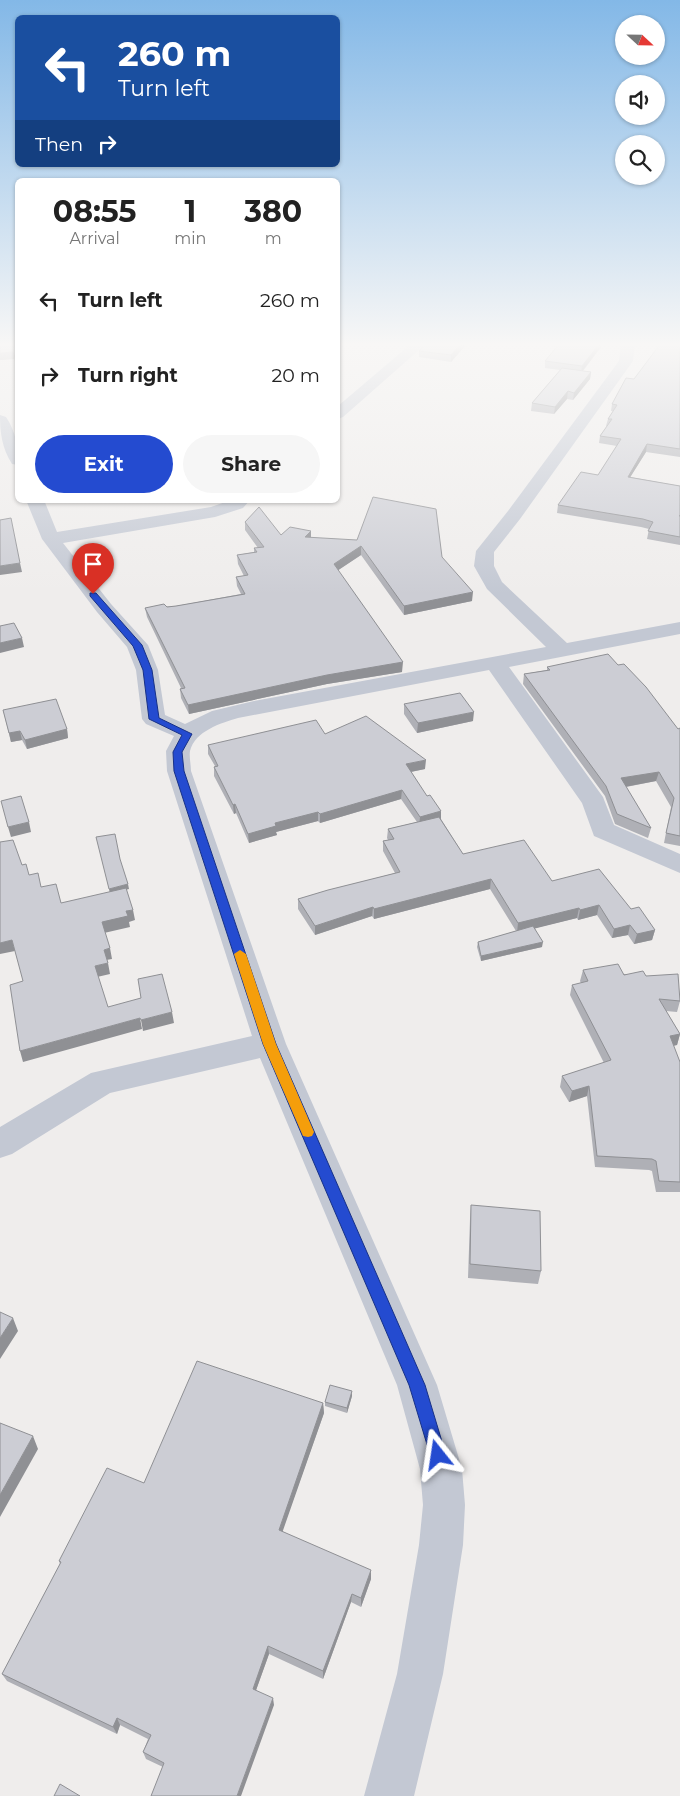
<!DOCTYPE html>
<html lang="en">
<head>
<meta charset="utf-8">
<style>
	body { margin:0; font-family:Montserrat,sans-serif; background:#f6f6f6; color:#222; height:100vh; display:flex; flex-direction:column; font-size:19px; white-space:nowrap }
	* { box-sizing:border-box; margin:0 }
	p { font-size:16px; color:#767676 }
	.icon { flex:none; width:28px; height:28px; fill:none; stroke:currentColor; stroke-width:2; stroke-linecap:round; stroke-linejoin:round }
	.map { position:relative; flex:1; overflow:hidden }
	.details { position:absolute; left:15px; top:178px; width:325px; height:325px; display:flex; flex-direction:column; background:#fff; border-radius:8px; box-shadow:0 1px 4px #0004 }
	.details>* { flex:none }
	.top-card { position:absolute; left:15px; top:15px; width:325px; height:152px; border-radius:8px; box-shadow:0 1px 4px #0004; background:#1a4fa0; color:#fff; overflow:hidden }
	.needle { width:32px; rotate:112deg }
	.fabs { position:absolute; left:615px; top:15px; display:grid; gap:10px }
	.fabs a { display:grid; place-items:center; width:50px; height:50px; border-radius:50%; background:#fff; box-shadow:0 1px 4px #0004; font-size:25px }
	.pin { position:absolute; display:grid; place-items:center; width:42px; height:42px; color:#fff; margin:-51px -21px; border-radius:50% 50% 50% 0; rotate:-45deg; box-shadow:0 0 5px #0007 }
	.pin .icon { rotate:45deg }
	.me { position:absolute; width:55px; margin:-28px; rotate:345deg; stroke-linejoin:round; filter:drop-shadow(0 0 4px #0008) }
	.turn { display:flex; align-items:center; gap:18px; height:105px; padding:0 20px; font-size:22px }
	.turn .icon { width:65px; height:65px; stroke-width:2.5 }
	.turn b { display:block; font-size:35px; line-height:42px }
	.then { display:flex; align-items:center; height:48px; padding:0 20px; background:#0003; gap:10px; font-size:19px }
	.eta { display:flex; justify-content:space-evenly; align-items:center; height:85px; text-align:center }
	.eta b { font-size:30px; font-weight:700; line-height:35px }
	.button { display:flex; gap:10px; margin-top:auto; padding:10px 20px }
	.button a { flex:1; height:58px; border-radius:30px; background:#244bd0; color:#fff; font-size:20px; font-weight:700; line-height:58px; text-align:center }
	.button a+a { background:#f6f6f6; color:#222 }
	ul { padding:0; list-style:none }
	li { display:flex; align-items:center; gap:15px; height:75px; padding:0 20px }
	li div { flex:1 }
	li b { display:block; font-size:19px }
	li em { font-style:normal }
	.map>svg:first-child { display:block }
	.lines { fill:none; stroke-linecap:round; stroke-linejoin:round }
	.minor { fill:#c3c8d3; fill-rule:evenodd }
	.wall { fill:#afb0b6 }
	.shaded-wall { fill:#8f9094 }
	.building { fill:#cccdd4; stroke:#8f9094 }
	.route { fill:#244bd0; stroke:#173187 }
	.slow { fill:#f59e0b }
</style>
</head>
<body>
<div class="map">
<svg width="680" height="1796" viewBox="0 0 680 1796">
	<rect width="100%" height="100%" fill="#efedec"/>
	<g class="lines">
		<!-- minor -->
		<path class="minor" d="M 412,343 L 427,343 L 343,417 L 338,419 L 338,406 Z
			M 621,343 L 635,343 L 633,361 L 520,519 L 494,552 L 494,566 L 502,582 L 567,643 L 680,622 L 680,634 L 509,667 L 603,797 L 614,825 L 680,854 L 680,873 L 594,836 L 582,803 L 489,670 L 238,718 C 221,723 195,731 190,751 C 189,757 191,765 191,771 L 286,1044 L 437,1385 L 462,1469 L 465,1505 L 463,1545 L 443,1674 L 414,1796 L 364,1796 L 397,1674 L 419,1545 L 423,1505 L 420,1469 L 397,1385 L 260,1058 L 110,1093 L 12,1154 L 0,1158 L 0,1127 L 91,1073 L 252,1036 L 167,771 L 166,751 L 174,736 L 146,724 L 142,719 L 136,670 L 127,647 L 97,612 L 42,539 L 26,500 L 44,500 L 57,532 L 211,507 L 231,500 L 250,500 L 243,508 L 215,517 L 63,543 L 111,604 L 148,645 L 158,670 L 165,715 L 185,724 L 212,711 L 254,701 L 546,647 L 487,589 L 474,566 L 476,551 L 508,511 L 619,361 Z
			M 0,415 L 6,417 C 16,432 18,446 18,465 L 12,464 C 2,448 0,433 0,415 Z"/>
	</g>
	<!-- wall -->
	<path class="wall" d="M 18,343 L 18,368 L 14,359 L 0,360 Z
		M 426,343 L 466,343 L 466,345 L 451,362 L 419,357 L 419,351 Z
		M 553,343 L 604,343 L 583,371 L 591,372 L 590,379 L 573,400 L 567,399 L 554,414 L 531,411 L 532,403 L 560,370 L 545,368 L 545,361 L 558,347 L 552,346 Z
		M 644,343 L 680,343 L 680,457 L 646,452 L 630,477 L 680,486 L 680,545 L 647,539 L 649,529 L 641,527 L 557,513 L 558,505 L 598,475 L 617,446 L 599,443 L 600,436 L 607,426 L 606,426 L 608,419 L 613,411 L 611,411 L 612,404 L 634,379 L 660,345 Z
		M 245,522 L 281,535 L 311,537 L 442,557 L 472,601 L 404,615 L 361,555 L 338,570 L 402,672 L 327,684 L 189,714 L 181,698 L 180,689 L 181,688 L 147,617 L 145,608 L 176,606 L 241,594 L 237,586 L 236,577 L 244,576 L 238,564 L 237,555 L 254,552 L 254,548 L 258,548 L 245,530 Z
		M 547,667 L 678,729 L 680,728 L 680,846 L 664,843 L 671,807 L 656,781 L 626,787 L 651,828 L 648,838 L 615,824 L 605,796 L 523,684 L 524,674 L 547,670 Z
		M 404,704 L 473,721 L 417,733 L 404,714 Z
		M 3,710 L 67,729 L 68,738 L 27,749 L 22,740 L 11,742 Z
		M 325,734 L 425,769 L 411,772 L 441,819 L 463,854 L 552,881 L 631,909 L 655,930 L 652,940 L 634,944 L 628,935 L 612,938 L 597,915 L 578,920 L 577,918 L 535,928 L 542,947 L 481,961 L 477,947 L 478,942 L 516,931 L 490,889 L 374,919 L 372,916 L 315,935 L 298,909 L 298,899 L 395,873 L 383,851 L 383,841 L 388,840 L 387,838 L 388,829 L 417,822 L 401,799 L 320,823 L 318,821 L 276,832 L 277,835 L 249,843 L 236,813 L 234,814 L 214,776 L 214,767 L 215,766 L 208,754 L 208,745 Z
		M 583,970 L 646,976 L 680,1001 L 677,1012 L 666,1011 L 680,1034 L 677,1045 L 673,1046 L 680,1062 L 680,1192 L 656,1192 L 652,1171 L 649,1170 L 595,1167 L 587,1096 L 569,1102 L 560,1087 L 562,1076 L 604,1063 L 570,995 L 572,985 L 581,983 L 580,981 Z
		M 471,1205 L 541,1271 L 538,1284 L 468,1278 L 470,1219 Z
		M 352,1396 L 347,1413 L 325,1406 L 325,1402 Z
		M 323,1403 L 324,1413 L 282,1531 L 371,1579 L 361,1607 L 351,1602 L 323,1679 L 269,1654 L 256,1690 L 274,1705 L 163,1767 L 146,1759 L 143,1752 L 148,1739 L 120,1725 L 117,1734 L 7,1681 L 2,1674 L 60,1564 L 59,1561 L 144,1483 Z"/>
	<!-- shaded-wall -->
	<path class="shaded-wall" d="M 462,343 L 466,343 L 466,345 L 451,362 L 451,355 Z
		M 600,343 L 604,343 L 581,373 L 582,366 Z
		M 13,352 L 14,359 L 0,360 L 0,353 Z
		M 591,372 L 590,379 L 573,400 L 574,393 Z
		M 568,391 L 567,399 L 554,414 L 555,407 Z
		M 647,444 L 646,452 L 626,484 L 628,477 Z
		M 311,531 L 311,540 L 305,537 Z
		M 361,546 L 361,555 L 334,573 L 334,564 Z
		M 20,563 L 22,572 L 0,575 L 0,566 Z
		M 473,592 L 472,601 L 404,615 L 404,606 Z
		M 22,638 L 24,647 L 0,653 L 0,643 Z
		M 403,662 L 402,672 L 327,684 L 189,714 L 188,705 L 327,675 Z
		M 474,712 L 473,721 L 417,733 L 418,723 Z
		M 67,729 L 68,738 L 27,749 L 25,740 Z
		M 20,731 L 22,740 L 11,742 L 9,733 Z
		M 426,760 L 425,769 L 405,773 L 406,764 Z
		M 659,772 L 656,781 L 619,788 L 621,778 Z
		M 402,790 L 401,799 L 320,823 L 320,814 Z
		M 235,804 L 236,813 L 234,814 L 233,805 Z
		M 441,811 L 441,820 L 419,826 L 420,817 Z
		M 318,812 L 318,821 L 276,832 L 277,835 L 249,843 L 248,834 L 275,823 Z
		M 29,822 L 31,832 L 11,837 L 8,827 Z
		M 491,879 L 490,889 L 374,919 L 374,909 Z
		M 128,884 L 129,889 L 110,894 L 109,889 Z
		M 599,905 L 597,915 L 578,920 L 580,910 Z
		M 373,907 L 372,916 L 315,935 L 315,926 Z
		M 579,908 L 577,918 L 517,933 L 518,923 Z
		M 133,910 L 135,920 L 129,922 L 130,927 L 104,933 L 102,922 L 126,911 Z
		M 630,925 L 628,935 L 612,938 L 614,929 Z
		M 655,930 L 652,940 L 634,944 L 637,934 Z
		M 12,940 L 15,951 L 0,954 L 0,943 Z
		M 543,942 L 542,947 L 481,961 L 481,956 Z
		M 110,948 L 112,959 L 106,960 L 104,950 Z
		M 108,963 L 110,974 L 97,977 L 95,966 Z
		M 172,1012 L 174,1023 L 143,1031 L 141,1020 Z
		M 140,1018 L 142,1029 L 23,1062 L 20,1051 Z
		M 680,1034 L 677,1045 L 666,1047 L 670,1036 Z
		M 589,1086 L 587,1096 L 569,1102 L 572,1091 Z
		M 13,1318 L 18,1331 L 0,1359 L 0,1338 Z
		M 352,1391 L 352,1396 L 347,1413 L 347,1408 Z
		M 323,1403 L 324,1413 L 280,1539 L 279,1530 Z
		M 33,1436 L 38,1449 L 0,1517 L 0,1495 Z
		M 371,1570 L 371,1579 L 361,1607 L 361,1598 Z
		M 352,1594 L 351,1602 L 323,1679 L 323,1671 Z
		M 268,1646 L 269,1654 L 254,1696 L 253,1689 Z
		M 273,1698 L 274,1705 L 241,1796 L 237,1796 Z
		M 117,1718 L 120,1725 L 117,1734 L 113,1727 Z"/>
	<!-- building -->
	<path class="building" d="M 1,343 L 18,343 L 18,364 L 13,352 L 0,353 L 0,344 Z
		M 426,343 L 462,343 L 451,355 L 419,351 Z
		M 560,343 L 600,343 L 582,366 L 545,361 Z
		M 661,343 L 680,343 L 680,449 L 647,444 L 628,477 L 680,486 L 680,515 L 679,516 L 680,516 L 680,537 L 648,531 L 653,522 L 643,519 L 558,505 L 581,472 L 598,475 L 621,439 L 600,436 L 612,419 L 608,419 L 617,405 L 612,404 L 626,378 L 634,379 Z
		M 562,368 L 591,372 L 574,393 L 568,391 L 555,407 L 532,403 Z
		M 373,497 L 436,509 L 442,557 L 473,592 L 404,606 L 361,546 L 334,564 L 403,662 L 327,675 L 188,705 L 180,689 L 185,688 L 145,608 L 164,604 L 167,607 L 176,606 L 245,594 L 236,577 L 248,575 L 237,555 L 257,552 L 254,548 L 264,547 L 245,522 L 259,507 L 281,535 L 290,527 L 311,531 L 305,537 L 357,540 Z
		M 11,518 L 20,563 L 0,566 L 0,520 Z
		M 14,623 L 22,638 L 0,643 L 0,626 Z
		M 608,654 L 618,665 L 624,664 L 646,687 L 678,729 L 680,728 L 680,836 L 666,833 L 674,798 L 659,772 L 621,778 L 651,828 L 617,814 L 606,786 L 524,674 L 550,670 L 547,667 Z
		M 460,693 L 474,712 L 418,723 L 404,704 Z
		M 56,699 L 67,729 L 25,740 L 20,731 L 9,733 L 3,710 Z
		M 366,716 L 426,760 L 406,764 L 427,796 L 430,795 L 441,811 L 420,817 L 402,790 L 320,814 L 318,812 L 275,823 L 276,826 L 248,834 L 235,804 L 233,805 L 214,767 L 218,766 L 208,745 L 316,720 L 325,734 Z
		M 21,796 L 29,822 L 8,827 L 1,801 Z
		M 439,817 L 463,854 L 524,840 L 552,881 L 599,869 L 631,909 L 639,907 L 655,930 L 637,934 L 630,925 L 614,929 L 599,905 L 580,910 L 579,908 L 518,923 L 491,879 L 374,909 L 373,907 L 315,926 L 298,899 L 328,890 L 400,872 L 383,841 L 394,839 L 388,829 Z
		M 115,834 L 120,859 L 128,884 L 109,889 L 96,837 Z
		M 13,840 L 22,865 L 26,864 L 29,875 L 38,873 L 41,887 L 56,884 L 61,903 L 126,888 L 133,910 L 126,911 L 128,916 L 102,922 L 110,948 L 104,950 L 108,963 L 95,966 L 108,1007 L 141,998 L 138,979 L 162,974 L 172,1012 L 141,1020 L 140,1018 L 20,1051 L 10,985 L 23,981 L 12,940 L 0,943 L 0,842 Z
		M 533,926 L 543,942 L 481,956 L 478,942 Z
		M 618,964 L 624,975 L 643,971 L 646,976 L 678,974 L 680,1001 L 659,999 L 680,1034 L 670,1036 L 680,1062 L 680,1182 L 659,1181 L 656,1161 L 652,1159 L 597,1156 L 589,1086 L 572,1091 L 562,1076 L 611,1060 L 572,985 L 588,981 L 583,970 Z
		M 471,1205 L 540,1211 L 541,1271 L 470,1264 Z
		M 0,1312 L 13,1318 L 0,1338 Z
		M 197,1361 L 323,1403 L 279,1530 L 371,1570 L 361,1598 L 352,1594 L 323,1671 L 268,1646 L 253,1689 L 273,1698 L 237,1796 L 151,1796 L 164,1763 L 143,1752 L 151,1735 L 117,1718 L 113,1727 L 2,1674 L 61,1562 L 59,1561 L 107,1468 L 144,1483 Z
		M 330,1385 L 352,1391 L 347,1408 L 325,1402 Z
		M 0,1423 L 33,1436 L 0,1495 Z
		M 60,1784 L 80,1796 L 54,1796 Z"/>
	<!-- sky -->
	<linearGradient id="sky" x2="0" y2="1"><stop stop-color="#83b8e7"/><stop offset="0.58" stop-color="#f8f7f6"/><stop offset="1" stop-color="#f8f7f6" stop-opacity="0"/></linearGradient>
	<rect width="680" height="594" fill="url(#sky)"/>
	<!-- route -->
	<path class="route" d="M 90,593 L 96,593 L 142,645 L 152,670 L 159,718 L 192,734 L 182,752 L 184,771 L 276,1044 L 425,1385 L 446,1455 L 444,1461 L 438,1464 L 432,1461 L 409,1385 L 263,1044 L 174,771 L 173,752 L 182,735 L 149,719 L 143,670 L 133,646 L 90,596 Z"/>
	<!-- slow -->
	<path class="slow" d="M 240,950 L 246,954 L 276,1044 L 314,1132 L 312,1136 L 308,1137 L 303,1136 L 263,1044 L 234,954 Z"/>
</svg>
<div class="fabs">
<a><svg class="needle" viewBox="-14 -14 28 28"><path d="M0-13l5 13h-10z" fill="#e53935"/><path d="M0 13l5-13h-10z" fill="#767676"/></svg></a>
<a><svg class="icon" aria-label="sound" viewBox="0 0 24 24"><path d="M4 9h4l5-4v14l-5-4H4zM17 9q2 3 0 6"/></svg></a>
<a><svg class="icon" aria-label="search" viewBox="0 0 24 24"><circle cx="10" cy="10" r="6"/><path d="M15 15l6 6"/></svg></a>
</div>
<div class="pin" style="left:93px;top:594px;background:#d93025"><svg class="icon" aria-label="arrive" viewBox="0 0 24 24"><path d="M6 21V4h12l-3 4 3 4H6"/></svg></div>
<svg class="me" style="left:438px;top:1455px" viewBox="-20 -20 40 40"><path d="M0-17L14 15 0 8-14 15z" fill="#244bd0" stroke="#fff" stroke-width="4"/></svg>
<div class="top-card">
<div class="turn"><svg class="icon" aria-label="left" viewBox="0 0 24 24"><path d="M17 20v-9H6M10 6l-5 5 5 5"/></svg><div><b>260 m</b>Turn left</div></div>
<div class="then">Then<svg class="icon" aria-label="right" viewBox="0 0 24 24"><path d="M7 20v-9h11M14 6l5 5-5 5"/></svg></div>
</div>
<section class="details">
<div class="eta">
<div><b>08:55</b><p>Arrival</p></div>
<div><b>1</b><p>min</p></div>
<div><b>380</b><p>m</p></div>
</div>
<ul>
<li><svg class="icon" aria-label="left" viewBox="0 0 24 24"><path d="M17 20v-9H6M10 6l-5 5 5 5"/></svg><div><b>Turn left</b></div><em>260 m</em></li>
<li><svg class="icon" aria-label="right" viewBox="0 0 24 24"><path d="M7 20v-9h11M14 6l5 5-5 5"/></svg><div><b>Turn right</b></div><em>20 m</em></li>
</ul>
<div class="button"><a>Exit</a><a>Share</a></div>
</section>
</div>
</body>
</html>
